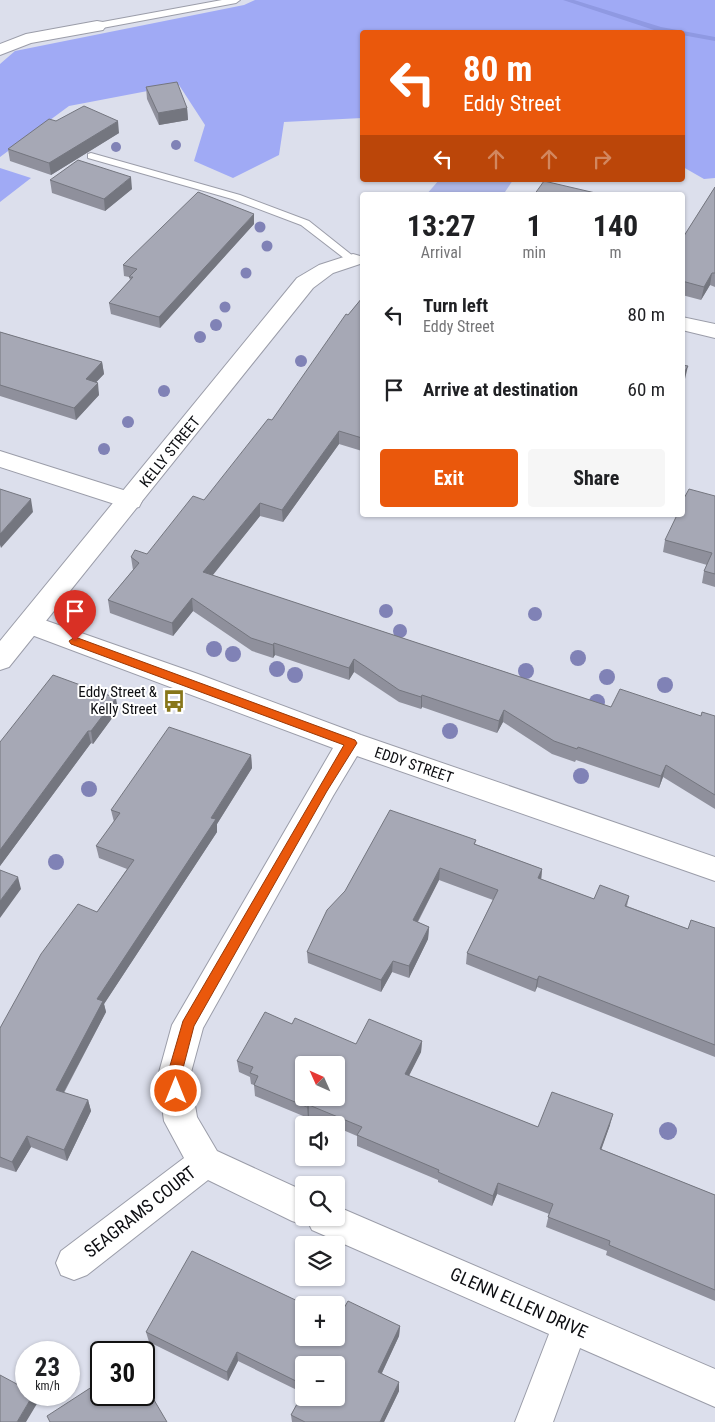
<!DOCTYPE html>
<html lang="en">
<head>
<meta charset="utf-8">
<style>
	body { margin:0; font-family:"Roboto Condensed",sans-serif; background:#f6f6f6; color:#202124; height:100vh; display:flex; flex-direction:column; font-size:19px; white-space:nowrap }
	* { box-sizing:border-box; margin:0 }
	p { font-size:16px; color:#757577 }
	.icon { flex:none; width:28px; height:28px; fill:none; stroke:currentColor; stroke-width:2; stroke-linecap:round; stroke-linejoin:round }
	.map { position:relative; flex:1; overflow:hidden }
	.details { position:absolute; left:360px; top:192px; width:325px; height:325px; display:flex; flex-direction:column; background:#fff; border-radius:5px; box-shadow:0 1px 4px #0004 }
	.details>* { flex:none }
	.guide { position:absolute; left:360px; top:30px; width:325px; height:152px; border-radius:5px; box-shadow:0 1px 4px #0004; background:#ea580c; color:#fff; overflow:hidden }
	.needle { width:32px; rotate:315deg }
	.tools { position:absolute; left:295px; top:1056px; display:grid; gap:10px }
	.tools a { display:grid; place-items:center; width:50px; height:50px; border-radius:5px; background:#fff; box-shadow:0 1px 4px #0004; font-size:25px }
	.speed { position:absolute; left:15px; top:1341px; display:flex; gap:10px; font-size:25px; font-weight:700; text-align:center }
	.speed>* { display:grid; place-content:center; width:65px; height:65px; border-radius:50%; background:#fff; box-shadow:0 1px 4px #0004; line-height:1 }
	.speed small { font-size:12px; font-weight:400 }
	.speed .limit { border:2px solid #111; border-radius:8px; background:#fff; color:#111 }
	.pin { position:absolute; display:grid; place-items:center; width:42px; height:42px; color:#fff; margin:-51px -21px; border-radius:50% 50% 50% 0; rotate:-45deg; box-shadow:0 0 5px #0007 }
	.pin .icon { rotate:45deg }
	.me { position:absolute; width:55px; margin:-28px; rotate:0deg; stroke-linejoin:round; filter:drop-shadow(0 0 4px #0008) }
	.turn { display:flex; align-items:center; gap:18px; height:105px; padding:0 20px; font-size:22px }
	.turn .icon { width:65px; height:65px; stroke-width:2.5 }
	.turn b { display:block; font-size:35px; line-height:42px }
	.lanes { display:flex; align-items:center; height:48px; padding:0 20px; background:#0003; justify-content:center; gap:25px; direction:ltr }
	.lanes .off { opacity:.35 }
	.eta { display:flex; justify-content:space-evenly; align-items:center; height:85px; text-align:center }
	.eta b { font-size:30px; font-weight:700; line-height:35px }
	.button { display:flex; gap:10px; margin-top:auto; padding:10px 20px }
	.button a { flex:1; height:58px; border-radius:5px; background:#ea580c; color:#fff; font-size:20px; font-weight:700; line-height:58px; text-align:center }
	.button a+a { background:#f6f6f6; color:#202124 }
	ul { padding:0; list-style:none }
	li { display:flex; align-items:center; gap:15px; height:75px; padding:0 20px }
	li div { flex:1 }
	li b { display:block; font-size:19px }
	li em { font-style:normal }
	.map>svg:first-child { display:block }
	.green { fill:#aeb6e6 }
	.forest { fill:#a0aaf5 }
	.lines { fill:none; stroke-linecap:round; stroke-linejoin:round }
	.stream { fill:#8f99e2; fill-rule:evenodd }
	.service-casing { stroke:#9b9da9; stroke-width:2 }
	.minor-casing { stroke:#9b9da9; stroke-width:2 }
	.tertiary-casing { stroke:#9b9da9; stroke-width:2 }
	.service { fill:#fff; fill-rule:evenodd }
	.minor { fill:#fff; fill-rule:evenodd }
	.tertiary { fill:#fff; fill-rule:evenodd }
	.tree { fill:#8082b6 }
	.wall { fill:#8f909c; fill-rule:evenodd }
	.shaded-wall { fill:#74767f }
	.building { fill:#a6a8b5; stroke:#74767f; fill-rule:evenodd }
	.route { fill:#ea580c; stroke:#983908 }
	.labels { text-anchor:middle; stroke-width:4; stroke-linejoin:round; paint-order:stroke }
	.street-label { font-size:15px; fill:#0d0e12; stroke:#fff }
	.poi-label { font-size:15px; fill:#0d0e12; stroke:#fff; text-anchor:end }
	.near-street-label { font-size:18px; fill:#0d0e12; stroke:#fff }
</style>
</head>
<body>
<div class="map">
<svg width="715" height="1422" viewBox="0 0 715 1422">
	<rect width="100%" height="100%" fill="#dcdfec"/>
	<!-- green -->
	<path class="green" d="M 439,180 L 513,180 L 503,195 L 426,195 Z"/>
	<!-- forest -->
	<path class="forest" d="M 255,0 L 715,0 L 715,178 L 704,179 L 683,167 L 682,32 L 362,32 L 362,118 L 284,122 L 279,155 L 233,178 L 194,161 L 205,125 L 179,85 L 69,106 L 0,157 L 0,64 L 15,51 L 244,5 Z
		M 0,168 L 31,178 L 0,202 Z"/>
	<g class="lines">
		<!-- stream -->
		<path class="stream" d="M 563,0 L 574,0 L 661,27 L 715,37 L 715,41 L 682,35 L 682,32 L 657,31 Z"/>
		<defs>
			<path id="service" d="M 222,0 L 240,0 L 236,3 L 97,29 L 93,26 L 97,23 Z
				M 91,153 L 240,195 L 309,221 L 358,260 L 357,262 L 349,262 L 301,225 L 232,199 L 88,158 L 88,154 Z"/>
			<path id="minor" d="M 97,21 L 103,22 L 106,26 L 103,30 L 31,43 L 0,55 L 0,44 L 26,34 Z
				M 682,317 L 715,324 L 715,338 L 682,330 Z
				M 0,451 L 139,495 L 142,501 L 139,507 L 130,509 L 0,467 Z
				M 30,615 L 198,674 L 361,735 L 715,857 L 715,881 L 357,756 L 333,796 L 203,1028 L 190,1076 L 197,1117 L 217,1151 L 304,1191 L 304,1218 L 336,1218 L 336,1206 L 715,1369 L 715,1407 L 580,1348 L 553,1422 L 515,1422 L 549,1334 L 312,1230 L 309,1224 L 304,1225 L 292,1221 L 208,1180 L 87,1275 L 74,1280 L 61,1275 L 56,1263 L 61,1251 L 184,1158 L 164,1121 L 158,1076 L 172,1025 L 333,748 L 21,631 L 17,624 L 21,617 Z"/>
			<path id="tertiary" d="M 353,254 L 360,256 L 362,259 L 360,264 L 333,273 L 313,288 L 9,667 L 0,670 L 0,641 L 297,278 L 319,265 Z"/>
		</defs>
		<!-- service casing -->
		<use href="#service" class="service-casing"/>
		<!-- minor casing -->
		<use href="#minor" class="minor-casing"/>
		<!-- tertiary casing -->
		<use href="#tertiary" class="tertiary-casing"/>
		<!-- service -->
		<use href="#service" class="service"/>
		<!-- minor -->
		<use href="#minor" class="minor"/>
		<!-- tertiary -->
		<use href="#tertiary" class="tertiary"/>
	</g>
	<!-- trees -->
	<g class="tree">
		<circle cx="176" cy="145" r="5"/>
		<circle cx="116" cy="147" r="5"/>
		<circle cx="260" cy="227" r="5.5"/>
		<circle cx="267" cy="246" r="5.5"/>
		<circle cx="246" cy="273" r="5.5"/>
		<circle cx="225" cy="307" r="5.5"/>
		<circle cx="216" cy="325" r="6"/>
		<circle cx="200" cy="337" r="6"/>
		<circle cx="301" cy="361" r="6"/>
		<circle cx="164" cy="391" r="6"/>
		<circle cx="128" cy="422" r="6"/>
		<circle cx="104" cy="449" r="6"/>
		<circle cx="386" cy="611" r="7"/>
		<circle cx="535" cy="614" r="7"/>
		<circle cx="400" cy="631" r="7"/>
		<circle cx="214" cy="649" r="8"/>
		<circle cx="233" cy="654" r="8"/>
		<circle cx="578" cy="658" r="8"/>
		<circle cx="277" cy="669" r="8"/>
		<circle cx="526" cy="671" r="8"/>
		<circle cx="295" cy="675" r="8"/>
		<circle cx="607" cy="677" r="8"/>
		<circle cx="665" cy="685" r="8"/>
		<circle cx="597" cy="702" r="8"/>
		<circle cx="450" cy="731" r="8"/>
		<circle cx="581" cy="776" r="8"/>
		<circle cx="89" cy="789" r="8"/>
		<circle cx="56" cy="862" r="8"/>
		<circle cx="668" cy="1131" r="9"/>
	</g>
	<!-- wall -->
	<path class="wall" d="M 146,87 L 187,108 L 188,120 L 159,125 L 147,99 Z
		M 56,121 L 119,133 L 51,175 L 10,161 L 8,149 Z
		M 50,180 L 132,189 L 105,211 L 52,193 Z
		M 715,187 L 715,287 L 710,285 L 701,300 L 682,295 L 682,239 Z
		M 254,224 L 160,328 L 111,314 L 109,303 L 130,280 L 129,277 L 124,276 L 123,265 Z
		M 362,298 L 362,451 L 339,444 L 283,522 L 260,516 L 212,575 L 611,707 L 701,716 L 715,716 L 715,809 L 663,777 L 659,788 L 576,760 L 575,762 L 552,754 L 503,722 L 497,733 L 422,707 L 421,709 L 399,702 L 354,672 L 349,680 L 275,655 L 273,658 L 252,651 L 193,611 L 173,636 L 110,613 L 108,600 L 133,570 L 131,557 L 147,554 L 204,500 L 272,420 L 348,315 Z
		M 0,332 L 102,362 L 104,374 L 96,382 L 99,395 L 76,420 L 0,396 Z
		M 715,496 L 715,587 L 702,583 L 704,571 L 707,565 L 663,552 L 665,540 Z
		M 118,710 L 93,744 L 91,743 L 0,866 L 0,742 Z
		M 251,755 L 252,768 L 217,824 L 217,832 L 104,1004 L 106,1012 L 64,1093 L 88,1100 L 91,1111 L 67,1161 L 31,1147 L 16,1172 L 0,1167 L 0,1028 L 97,912 L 127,869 L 99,858 L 96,846 L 114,822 L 111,810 Z
		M 476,840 L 475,844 L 542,869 L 541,879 L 594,899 L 629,896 L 627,906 L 688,929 L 715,928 L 715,1057 L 537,987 L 535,992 L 466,964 L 467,953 L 493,900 L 439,880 L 418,922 L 429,927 L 428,939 L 409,978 L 392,972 L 381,992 L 308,963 L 307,952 Z
		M 292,1024 L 356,1044 L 422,1041 L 421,1052 L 409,1076 L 538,1127 L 610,1125 L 601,1149 L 715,1195 L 715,1301 L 606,1255 L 607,1251 L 546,1227 L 549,1214 L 497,1194 L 492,1206 L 438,1182 L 438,1180 L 357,1146 L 357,1136 L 336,1127 L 336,1125 L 332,1125 L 309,1116 L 308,1118 L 255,1096 L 254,1085 L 251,1084 L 250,1077 L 239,1072 L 237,1061 Z
		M 344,1308 L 400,1326 L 399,1336 L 382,1373 L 399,1391 L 384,1422 L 292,1422 L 291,1415 L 303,1393 L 238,1361 L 228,1381 L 149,1342 L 146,1332 L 304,1338 ZM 304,1365 L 336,1398 L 304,1398 Z"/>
	<!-- shaded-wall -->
	<path class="shaded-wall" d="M 187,108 L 188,120 L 159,125 L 158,113 Z
		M 118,121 L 119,133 L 51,175 L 49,163 Z
		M 131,177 L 132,189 L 105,211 L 104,199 Z
		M 254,214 L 254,224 L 160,328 L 159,317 Z
		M 712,273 L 710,285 L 701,300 L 704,287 Z
		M 102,362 L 104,374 L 88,391 L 86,379 Z
		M 688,366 L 685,379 L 682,385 L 682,376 Z
		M 98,383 L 99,395 L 76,420 L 74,408 Z
		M 339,431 L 339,444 L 283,522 L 282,510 Z
		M 31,499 L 33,512 L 1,548 L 0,545 L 0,534 Z
		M 260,503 L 260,516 L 205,585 L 203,572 Z
		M 192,598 L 193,611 L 173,636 L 172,623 Z
		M 274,643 L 275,655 L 273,658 L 273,645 Z
		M 354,659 L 354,672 L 349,680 L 349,668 Z
		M 422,695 L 422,707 L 421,709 L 421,697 Z
		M 116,698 L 118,710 L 93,744 L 91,731 Z
		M 504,710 L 503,722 L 497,733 L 499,721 Z
		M 88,731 L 91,743 L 0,866 L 0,850 Z
		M 251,755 L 252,768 L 217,824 L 217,832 L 104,1004 L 106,1012 L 59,1101 L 56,1090 L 97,999 Z
		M 666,765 L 663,777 L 659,788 L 661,776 Z
		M 440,868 L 439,880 L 412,932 L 413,920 Z
		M 542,869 L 541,881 L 538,878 Z
		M 18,877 L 21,889 L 0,918 L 0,901 Z
		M 429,927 L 428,939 L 409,978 L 409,966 Z
		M 393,961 L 392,972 L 381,992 L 381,980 Z
		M 539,976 L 537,987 L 535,992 L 537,980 Z
		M 422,1041 L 421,1052 L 404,1085 L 405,1074 Z
		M 88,1100 L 91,1111 L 67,1161 L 64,1150 Z
		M 309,1105 L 309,1116 L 308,1118 L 307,1107 Z
		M 613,1114 L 610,1125 L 598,1159 L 600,1149 Z
		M 27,1136 L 31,1147 L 16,1172 L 12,1162 Z
		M 498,1183 L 497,1194 L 492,1206 L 493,1196 Z
		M 400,1326 L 399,1336 L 378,1381 L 378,1372 Z
		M 237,1352 L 238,1361 L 228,1381 L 227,1372 Z
		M 399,1382 L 399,1391 L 384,1422 L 380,1422 Z
		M 33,1395 L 35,1395 L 38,1402 L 26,1422 L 17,1422 Z"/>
	<!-- building -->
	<path class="building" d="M 177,82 L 187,108 L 158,113 L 146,87 Z
		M 84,106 L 118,121 L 49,163 L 8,149 L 49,119 L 56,121 Z
		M 78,160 L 131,177 L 104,199 L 50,180 Z
		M 544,181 L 604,195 L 534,195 Z
		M 715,187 L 715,273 L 712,273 L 704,287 L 682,281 L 682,239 Z
		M 198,192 L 254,214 L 159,317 L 109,303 L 133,277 L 129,277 L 137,269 L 123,265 Z
		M 362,298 L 362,438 L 339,431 L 282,510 L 260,503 L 203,572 L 611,707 L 620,689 L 701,716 L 702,712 L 715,716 L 715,795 L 666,765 L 661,776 L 578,747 L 577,749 L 554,741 L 504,710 L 499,721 L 422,695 L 421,697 L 399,690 L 354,659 L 349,668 L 274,643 L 273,645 L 251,638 L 192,598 L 172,623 L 108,600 L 139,563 L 131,557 L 135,550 L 147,554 L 193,496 L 204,500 L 268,419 L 272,420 L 346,314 L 348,315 Z
		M 0,332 L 102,362 L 86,379 L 98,383 L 74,408 L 0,385 Z
		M 682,365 L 688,366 L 682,376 Z
		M 0,489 L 31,499 L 0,534 Z
		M 689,489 L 715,496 L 715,574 L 704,571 L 712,553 L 665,540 L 677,515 L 682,515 L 682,502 Z
		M 53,675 L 116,698 L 91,731 L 88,731 L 0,850 L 0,742 Z
		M 169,727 L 251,755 L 211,818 L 216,819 L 97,999 L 103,1001 L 56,1090 L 88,1100 L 64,1150 L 27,1136 L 12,1162 L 0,1157 L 0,1028 L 41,954 L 78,904 L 97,912 L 134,860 L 96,846 L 120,813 L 111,810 Z
		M 390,810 L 476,840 L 474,844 L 542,869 L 538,878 L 594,899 L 600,885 L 629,896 L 625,906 L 688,929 L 691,920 L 715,928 L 715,1045 L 539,976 L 537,980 L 467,953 L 498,890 L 440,868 L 413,920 L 429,927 L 409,966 L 393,961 L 381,980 L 307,952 L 327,910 L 345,891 Z
		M 0,870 L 18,877 L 0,901 Z
		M 265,1012 L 292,1024 L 295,1018 L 356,1044 L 369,1019 L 422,1041 L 405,1074 L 538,1127 L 552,1092 L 613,1114 L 600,1149 L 715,1195 L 715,1290 L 609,1245 L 610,1241 L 548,1217 L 553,1204 L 498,1183 L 493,1196 L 438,1172 L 439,1170 L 357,1135 L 362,1127 L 309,1105 L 307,1107 L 254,1085 L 258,1076 L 250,1073 L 253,1067 L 237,1061 ZM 304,1065 L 336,1065 L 336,1098 L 304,1098 Z
		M 192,1251 L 306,1305 L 304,1305 L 304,1338 L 336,1338 L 336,1305 L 318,1305 L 322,1297 L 344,1308 L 348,1301 L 400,1326 L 378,1372 L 399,1382 L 380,1422 L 305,1422 L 291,1415 L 304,1391 L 304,1398 L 336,1398 L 336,1365 L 304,1365 L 304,1385 L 237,1352 L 227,1372 L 146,1332 Z
		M 0,1375 L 26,1389 L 26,1395 L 33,1395 L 17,1422 L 0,1422 Z
		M 101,1381 L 101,1395 L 144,1395 L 144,1383 L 167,1422 L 50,1422 L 47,1416 Z"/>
	<!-- route -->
	<path class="route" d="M 75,637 L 355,740 L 357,743 L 327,791 L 194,1026 L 181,1076 L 183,1091 L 181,1095 L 176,1097 L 171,1095 L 167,1076 L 183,1021 L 344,745 L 71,644 L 69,641 Z"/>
	<!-- icons -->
	<defs>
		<symbol id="bus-bare" viewBox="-9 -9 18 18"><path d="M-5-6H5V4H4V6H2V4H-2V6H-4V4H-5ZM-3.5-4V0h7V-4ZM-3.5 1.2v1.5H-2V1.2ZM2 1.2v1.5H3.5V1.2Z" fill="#877619" stroke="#fff" stroke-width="2.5" paint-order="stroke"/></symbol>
	</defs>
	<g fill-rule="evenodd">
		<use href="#bus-bare" x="158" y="685" width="32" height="32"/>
	</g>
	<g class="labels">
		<!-- street labels -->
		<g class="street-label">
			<text transform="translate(170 452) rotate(-51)" y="5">KELLY STREET</text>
			<text transform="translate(414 765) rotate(19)" y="5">EDDY STREET</text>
		</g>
		<!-- poi labels -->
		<g class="poi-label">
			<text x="157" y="697">Eddy Street &amp;<tspan x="157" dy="17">Kelly Street</tspan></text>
		</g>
		<!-- near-street labels -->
		<g class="near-street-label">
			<text transform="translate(140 1212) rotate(-38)" y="6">SEAGRAMS COURT</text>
			<text transform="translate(519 1303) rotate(24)" y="6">GLENN ELLEN DRIVE</text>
		</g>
	</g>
</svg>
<div class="tools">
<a><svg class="needle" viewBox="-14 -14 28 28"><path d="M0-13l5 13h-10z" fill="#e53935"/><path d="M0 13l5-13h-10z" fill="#757577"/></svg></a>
<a><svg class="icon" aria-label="sound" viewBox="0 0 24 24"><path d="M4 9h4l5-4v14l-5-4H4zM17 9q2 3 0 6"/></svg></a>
<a><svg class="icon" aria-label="search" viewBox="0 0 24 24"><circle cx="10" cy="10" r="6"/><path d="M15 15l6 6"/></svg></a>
<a><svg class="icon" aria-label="layers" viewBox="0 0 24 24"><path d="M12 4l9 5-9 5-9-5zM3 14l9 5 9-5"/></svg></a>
<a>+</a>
<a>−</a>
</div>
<div class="speed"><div>23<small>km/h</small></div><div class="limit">30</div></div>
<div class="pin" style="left:75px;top:641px;background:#d93025"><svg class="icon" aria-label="arrive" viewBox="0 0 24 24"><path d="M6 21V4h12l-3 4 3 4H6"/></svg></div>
<svg class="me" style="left:176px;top:1091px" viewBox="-20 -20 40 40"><circle r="17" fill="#ea580c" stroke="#fff" stroke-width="3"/><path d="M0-11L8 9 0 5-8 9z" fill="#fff"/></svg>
<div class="guide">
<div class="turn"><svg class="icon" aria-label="left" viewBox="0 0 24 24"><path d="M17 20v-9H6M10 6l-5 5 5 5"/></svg><div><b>80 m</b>Eddy Street</div></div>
<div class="lanes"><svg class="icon" aria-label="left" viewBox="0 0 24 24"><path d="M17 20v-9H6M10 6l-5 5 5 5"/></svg><svg class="icon off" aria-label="ahead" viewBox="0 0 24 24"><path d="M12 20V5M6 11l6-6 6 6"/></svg><svg class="icon off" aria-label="ahead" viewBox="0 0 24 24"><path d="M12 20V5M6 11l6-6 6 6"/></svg><svg class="icon off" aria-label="right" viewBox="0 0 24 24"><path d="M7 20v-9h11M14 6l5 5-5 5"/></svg></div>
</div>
<section class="details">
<div class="eta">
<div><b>13:27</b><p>Arrival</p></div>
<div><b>1</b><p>min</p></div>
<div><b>140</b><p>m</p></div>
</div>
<ul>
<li><svg class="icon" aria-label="left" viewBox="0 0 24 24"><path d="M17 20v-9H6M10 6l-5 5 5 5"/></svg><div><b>Turn left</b><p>Eddy Street</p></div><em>80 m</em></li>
<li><svg class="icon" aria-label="arrive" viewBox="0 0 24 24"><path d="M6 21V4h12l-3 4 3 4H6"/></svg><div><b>Arrive at destination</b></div><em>60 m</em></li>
</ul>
<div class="button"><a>Exit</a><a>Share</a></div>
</section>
</div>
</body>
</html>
